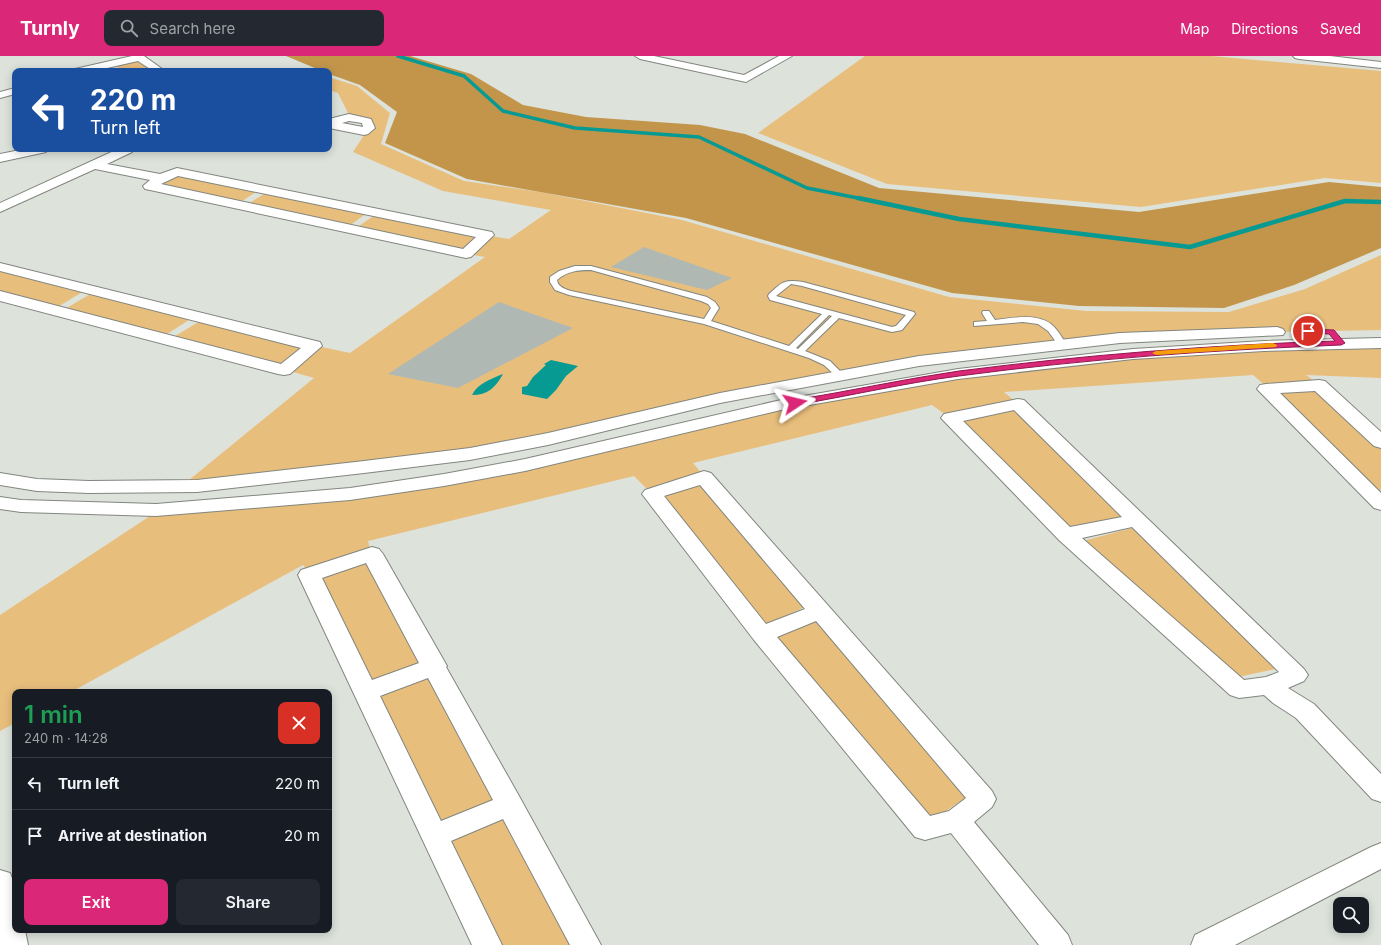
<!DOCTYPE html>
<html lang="en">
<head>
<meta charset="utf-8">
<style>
	body { margin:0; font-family:Inter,sans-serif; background:#242831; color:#f1f3f6; height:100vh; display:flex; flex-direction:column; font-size:15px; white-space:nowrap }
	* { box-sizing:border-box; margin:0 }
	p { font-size:13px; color:#9ea1a6 }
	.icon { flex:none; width:22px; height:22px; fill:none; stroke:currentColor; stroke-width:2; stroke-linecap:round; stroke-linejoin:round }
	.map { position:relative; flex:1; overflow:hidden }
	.drawer { position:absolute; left:12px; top:633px; width:320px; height:244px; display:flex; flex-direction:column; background:#171b24; border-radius:8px; box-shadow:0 2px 10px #0003 }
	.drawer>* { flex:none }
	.hud { position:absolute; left:12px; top:12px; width:320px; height:84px; border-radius:8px; box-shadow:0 2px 10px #0003; background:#1a4fa0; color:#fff; overflow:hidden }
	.fabs { position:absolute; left:1333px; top:841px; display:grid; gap:8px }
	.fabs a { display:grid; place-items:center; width:36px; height:36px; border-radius:8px; background:#171b24; box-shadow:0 2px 10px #0003; font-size:20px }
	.pin { position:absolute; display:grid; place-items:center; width:34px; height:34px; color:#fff; margin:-17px; border:2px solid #fff; border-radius:50%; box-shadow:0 1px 4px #0007 }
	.me { position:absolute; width:44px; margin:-22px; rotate:80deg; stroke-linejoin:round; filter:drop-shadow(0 0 3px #0008) }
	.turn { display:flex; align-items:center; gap:14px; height:84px; padding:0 12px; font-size:18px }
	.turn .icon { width:52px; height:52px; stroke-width:2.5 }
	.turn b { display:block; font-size:28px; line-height:34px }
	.round { display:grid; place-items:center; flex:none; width:42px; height:42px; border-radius:8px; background:#242831 }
	.summary { display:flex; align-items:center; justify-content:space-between; height:68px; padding:0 12px }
	h1 { font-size:24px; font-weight:600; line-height:30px; color:#1e9e55 }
	.action { display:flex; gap:8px; margin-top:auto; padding:8px 12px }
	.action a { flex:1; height:46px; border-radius:8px; background:#db2777; color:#fff; font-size:16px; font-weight:600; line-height:46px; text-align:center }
	.action a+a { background:#242831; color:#f1f3f6 }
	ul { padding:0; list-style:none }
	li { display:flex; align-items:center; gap:12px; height:52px; padding:0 12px; border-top:1px solid #363941 }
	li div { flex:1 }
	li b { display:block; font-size:15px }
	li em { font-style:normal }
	header { display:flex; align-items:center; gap:24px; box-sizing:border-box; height:56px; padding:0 20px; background:#db2777; color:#fff }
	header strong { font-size:19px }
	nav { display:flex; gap:22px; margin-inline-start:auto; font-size:14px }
	.search { width:280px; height:36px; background:#242831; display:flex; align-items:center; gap:10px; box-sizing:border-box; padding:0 14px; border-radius:8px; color:#9ea1a6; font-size:15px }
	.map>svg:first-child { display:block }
	.green { fill:#e8be7c }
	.forest { fill:#c2954b }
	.water { fill:#069a93 }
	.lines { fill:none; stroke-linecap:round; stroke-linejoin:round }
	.stream-far1 { stroke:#069a93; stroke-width:3.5 }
	.stream { stroke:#069a93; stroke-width:4.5 }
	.building { fill:#b0b8b4 }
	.lane-casing { stroke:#82867f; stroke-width:2 }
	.street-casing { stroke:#82867f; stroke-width:2 }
	.secondary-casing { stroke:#82867f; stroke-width:2 }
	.lane { fill:#fff; fill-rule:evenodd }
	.street { fill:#fff; fill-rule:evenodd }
	.secondary { fill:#fff; fill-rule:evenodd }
	.route { fill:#db2777; stroke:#8e194d }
	.slow { fill:#f59e0b }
</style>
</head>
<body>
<header>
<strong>Turnly</strong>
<div class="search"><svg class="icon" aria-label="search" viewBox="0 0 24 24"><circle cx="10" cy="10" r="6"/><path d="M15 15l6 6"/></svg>Search here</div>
<nav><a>Map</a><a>Directions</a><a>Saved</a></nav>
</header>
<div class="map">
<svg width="1381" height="889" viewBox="0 0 1381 889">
	<rect width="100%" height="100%" fill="#dde2db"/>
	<!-- green -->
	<path class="green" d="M 865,0 L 1211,0 L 1381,15 L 1381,127 L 1325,122 L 1141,151 L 887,128 L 758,77 Z
		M 136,4 L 153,15 L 123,15 L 114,9 Z
		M 329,21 L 357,30 L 390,57 L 381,88 L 464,125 L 540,136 L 682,164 L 949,241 L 1086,255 L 1229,256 L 1305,233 L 1381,199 L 1381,274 L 1207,277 L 918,304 L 471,397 L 183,429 L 314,322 L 286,314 L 317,290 L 350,297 L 485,201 L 468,198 L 490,180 L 509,183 L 551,154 L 443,135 L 353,96 L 366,76 L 368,65 L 350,61 L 338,37 L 329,34 Z
		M 177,119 L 259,134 L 239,147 L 158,129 Z
		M 267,136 L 367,157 L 349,170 L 248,148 Z
		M 375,159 L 482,180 L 465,195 L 356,172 Z
		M 0,215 L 84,235 L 56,252 L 0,237 Z
		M 92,237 L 192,262 L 164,280 L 65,253 Z
		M 200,265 L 307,291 L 282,311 L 172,282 Z
		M 1381,290 L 1381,322 L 1306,319 L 1317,327 L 1267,331 L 1253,319 L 1004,336 L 1017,347 L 950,362 L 932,349 L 693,407 L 703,419 L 650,436 L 634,420 L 368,485 L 371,497 L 309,517 L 303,509 L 71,636 L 15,636 L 15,667 L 0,675 L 0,559 L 156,456 L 348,440 L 782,351 L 959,320 L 1074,307 L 1265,292 Z
		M 1317,331 L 1381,391 L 1381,434 L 1374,435 L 1275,335 Z
		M 1017,354 L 1126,460 L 1068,471 L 964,365 Z
		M 701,426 L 807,550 L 766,569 L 664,440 Z
		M 1132,472 L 1276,613 L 1238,621 L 1083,485 Z
		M 366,504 L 426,607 L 372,630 L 317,520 Z
		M 817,563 L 970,739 L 929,766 L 776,581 Z
		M 431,618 L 497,745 L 438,771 L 377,641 Z
		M 507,754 L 580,889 L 496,889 L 443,782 Z"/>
	<!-- forest -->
	<path class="forest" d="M 286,0 L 410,0 L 471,18 L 523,49 L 586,61 L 700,69 L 745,78 L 879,132 L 1139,156 L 1329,126 L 1381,131 L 1381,192 L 1294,229 L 1224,252 L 1079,250 L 952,237 L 686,162 L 467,123 L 385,87 L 397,56 L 360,29 L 329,18 L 329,15 L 322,15 Z"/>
	<!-- water -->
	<path class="water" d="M 551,304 L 578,310 L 566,320 L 556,334 L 547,343 L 522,338 L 522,331 L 527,330 L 533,321 L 546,309 L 544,308 Z
		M 503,318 C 495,332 488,339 472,339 C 478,327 491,323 503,318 Z"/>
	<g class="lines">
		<!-- stream-far1 -->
		<path class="stream-far1" d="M 398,0 L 464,20 L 503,55 L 575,72 L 699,81 L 807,132 L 863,143"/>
		<!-- stream -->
		<path class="stream" d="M 858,142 L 959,163 L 1190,191 L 1345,145 L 1381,146"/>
	</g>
	<!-- building -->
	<path class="building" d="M 644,191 L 732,222 L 707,234 L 611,211 Z
		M 499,246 L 573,272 L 458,332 L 388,318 Z"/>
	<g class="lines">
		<defs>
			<path id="lane" d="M 575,210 L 591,210 L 707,241 L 715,246 L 719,252 L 711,265 L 789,290 L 822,258 L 770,244 L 768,240 L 769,238 C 782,226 784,223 803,226 L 914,256 L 915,258 L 902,274 L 892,276 L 839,262 L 805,295 L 830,305 L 844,319 L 840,322 L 837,321 L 824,309 L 809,302 L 704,268 L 569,239 L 555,234 L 550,226 L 550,221 L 559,215 ZM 591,214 L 701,245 L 708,248 L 711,252 L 704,263 L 571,235 C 565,233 558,231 557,224 C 567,215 578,214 591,214 ZM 791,228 L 802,230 L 906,259 L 896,270 L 892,271 L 776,240 ZM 829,259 L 832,260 L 798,293 L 796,292 Z
				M 983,255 L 989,255 L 995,264 C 1012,262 1036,257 1051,268 C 1057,273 1062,281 1066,288 L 1062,290 L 1059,290 L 1048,275 L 1038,268 L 1023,266 L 974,270 L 974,266 L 987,265 L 982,257 Z"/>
			<path id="street" d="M 132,0 L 144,0 L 165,15 L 153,15 L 138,5 L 94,15 L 74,15 L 75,13 Z
				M 635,0 L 654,0 L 744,19 L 779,0 L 792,0 L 746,26 L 640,3 Z
				M 15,32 L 15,38 L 0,42 L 0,36 Z
				M 349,58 L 371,63 L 375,72 L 368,78 L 364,79 L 329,72 L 329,63 ZM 349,65 L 362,67 L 363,71 L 342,67 Z
				M 25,93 L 48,93 L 46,96 L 0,106 L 0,98 Z
				M 118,93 L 134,93 L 132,96 L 107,108 L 160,118 L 177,112 L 487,175 L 492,176 L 494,179 L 471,201 L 466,202 L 150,134 L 145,133 L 143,130 L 150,124 L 95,113 L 0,156 L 0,147 ZM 178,120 L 476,181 L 463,193 L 161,128 Z
				M 0,207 L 320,286 L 322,290 L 290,318 L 284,319 L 278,318 L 0,245 L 0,235 L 281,308 L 301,292 L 0,215 Z
				M 1277,271 L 1283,273 L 1285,276 L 1283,279 L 1120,287 L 919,310 L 720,347 L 548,389 L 470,404 L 364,417 L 197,436 L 89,437 L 37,435 L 0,429 L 0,417 L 37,423 L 89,425 L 197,424 L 364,405 L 470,392 L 548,377 L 720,337 L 919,300 L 1120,277 Z
				M 1381,282 L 1381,292 L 1264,295 L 1133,303 L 958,323 L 781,354 L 525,415 L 444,430 L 350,444 L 156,460 L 21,456 L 0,453 L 0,441 L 21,444 L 156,448 L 350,432 L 444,418 L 525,403 L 781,344 L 958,313 L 1133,293 L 1264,285 Z
				M 1319,324 L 1325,325 L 1381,376 L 1381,392 L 1374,390 L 1315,335 L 1280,337 L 1381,437 L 1381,454 L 1374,452 L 1257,333 L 1260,329 L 1266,328 Z
				M 1018,343 L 1024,344 L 1304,613 L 1308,619 L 1304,625 L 1288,632 L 1314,648 L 1381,718 L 1381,746 L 1372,743 L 1296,662 L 1273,647 L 1264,639 L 1239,642 L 1230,639 L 1059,484 L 941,362 L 944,358 ZM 1014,354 L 1122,461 L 1070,471 L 963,365 ZM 1132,471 L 1279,616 L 1266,621 L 1244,624 L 1082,482 Z
				M 704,415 L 711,417 L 992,735 L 996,743 L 992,751 L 974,766 L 1068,879 L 1072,889 L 1039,889 L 951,777 L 925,784 L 915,781 L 754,584 L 642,438 L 645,434 ZM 700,429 L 805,553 L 766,568 L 664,440 ZM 816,565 L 966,742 L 949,755 L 930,760 L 777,581 Z
				M 372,491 L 379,493 L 383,498 L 447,610 L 446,611 L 519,740 L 601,889 L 570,889 L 503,763 L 451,785 L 502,889 L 472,889 L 298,519 L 301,514 ZM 366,507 L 419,607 L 372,624 L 322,522 ZM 428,622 L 493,744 L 441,765 L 380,640 Z
				M 1381,787 L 1381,813 L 1235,889 L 1191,889 L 1195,879 L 1371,791 Z
				M 0,814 L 10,817 L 15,830 L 15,874 L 25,874 L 28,889 L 0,889 Z"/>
			<path id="secondary" d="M 1293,0 L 1330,0 L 1381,6 L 1381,12 L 1299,3 L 1295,2 Z"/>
		</defs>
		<!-- lane casing -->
		<use href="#lane" class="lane-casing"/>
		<!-- street casing -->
		<use href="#street" class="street-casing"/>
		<!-- secondary casing -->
		<use href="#secondary" class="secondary-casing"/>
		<!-- lane -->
		<use href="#lane" class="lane"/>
		<!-- street -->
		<use href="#street" class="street"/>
		<!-- secondary -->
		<use href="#secondary" class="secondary"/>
	</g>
	<!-- route -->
	<path class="route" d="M 1308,273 L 1334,274 L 1345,287 L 1341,289 C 1213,294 1086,303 959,320 C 904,327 850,340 795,349 L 791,347 L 795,344 C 850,335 904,323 959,315 C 1084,299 1210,289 1335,285 L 1329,278 L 1305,277 L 1305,274 Z"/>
	<!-- slow -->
	<path class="slow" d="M 1273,287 L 1277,289 L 1276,291 L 1156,299 L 1152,297 L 1156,295 Z"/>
</svg>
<div class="fabs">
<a><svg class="icon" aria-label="search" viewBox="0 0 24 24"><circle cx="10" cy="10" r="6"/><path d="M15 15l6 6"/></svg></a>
</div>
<div class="pin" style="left:1308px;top:275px;background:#d93025"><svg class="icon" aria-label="arrive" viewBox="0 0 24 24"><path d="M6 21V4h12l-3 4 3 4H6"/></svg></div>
<svg class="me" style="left:795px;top:347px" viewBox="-20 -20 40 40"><path d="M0-17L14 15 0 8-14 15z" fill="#db2777" stroke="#fff" stroke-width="4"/></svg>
<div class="hud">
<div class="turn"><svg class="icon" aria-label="left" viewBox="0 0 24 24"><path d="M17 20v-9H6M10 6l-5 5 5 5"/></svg><div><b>220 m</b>Turn left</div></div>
</div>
<section class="drawer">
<div class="summary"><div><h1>1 min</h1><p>240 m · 14:28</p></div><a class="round" style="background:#d93025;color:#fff"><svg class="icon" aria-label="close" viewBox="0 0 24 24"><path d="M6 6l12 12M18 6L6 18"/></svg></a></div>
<ul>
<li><svg class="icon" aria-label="left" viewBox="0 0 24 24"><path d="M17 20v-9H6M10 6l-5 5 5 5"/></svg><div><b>Turn left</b></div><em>220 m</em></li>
<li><svg class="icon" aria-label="arrive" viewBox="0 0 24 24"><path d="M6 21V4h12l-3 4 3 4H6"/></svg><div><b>Arrive at destination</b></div><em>20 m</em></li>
</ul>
<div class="action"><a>Exit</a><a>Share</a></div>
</section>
</div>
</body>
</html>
